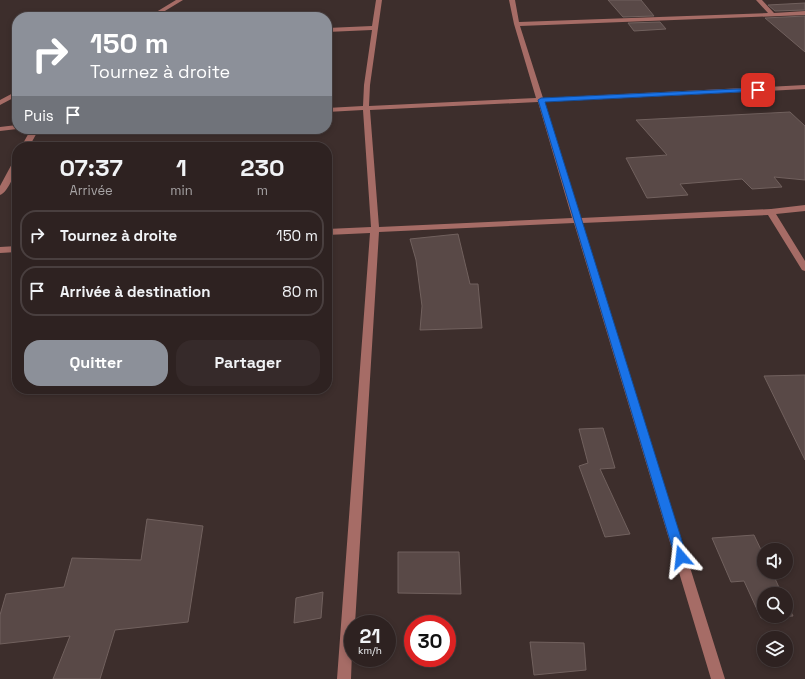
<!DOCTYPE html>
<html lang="fr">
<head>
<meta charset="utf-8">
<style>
	body { margin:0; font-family:"Space Grotesk",sans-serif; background:#362a2a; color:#f1f3f6; height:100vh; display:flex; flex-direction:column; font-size:15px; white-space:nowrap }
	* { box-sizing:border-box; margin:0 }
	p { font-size:13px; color:#a7a4a5 }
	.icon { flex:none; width:22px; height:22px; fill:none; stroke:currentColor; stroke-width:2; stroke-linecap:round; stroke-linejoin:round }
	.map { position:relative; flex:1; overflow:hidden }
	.side { position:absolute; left:12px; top:142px; width:320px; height:252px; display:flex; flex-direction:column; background:#2e2221; border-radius:16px; box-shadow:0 2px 6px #0003,0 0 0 1px #493f3f }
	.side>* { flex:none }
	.guide { position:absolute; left:12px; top:12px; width:320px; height:122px; border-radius:16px; box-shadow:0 2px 6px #0003,0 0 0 1px #493f3f; background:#8c9099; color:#fff; overflow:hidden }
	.controls { position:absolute; left:757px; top:543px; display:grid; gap:8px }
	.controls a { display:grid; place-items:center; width:36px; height:36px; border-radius:50%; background:#2e2221; box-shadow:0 2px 6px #0003,0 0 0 1px #493f3f; font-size:20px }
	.speed { position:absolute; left:344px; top:615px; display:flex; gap:8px; font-size:20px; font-weight:700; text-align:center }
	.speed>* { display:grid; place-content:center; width:52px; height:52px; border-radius:50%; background:#2e2221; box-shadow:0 2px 6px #0003,0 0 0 1px #493f3f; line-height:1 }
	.speed small { font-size:10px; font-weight:400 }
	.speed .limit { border:6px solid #d22; background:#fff; color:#111 }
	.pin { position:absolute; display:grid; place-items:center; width:34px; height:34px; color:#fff; margin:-17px; border-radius:8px; box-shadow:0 2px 6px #0006 }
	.me { position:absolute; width:44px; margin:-22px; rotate:343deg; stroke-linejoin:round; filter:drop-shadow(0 0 3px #0008) }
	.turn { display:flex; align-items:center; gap:14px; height:84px; padding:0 12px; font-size:18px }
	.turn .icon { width:52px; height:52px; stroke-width:2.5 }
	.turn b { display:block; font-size:28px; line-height:34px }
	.then { display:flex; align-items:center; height:38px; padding:0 12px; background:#0003; gap:8px; font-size:15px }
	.eta { display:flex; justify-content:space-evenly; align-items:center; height:68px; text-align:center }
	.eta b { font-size:24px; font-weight:800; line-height:28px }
	.button { display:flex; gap:8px; margin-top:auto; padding:8px 12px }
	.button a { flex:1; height:46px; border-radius:16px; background:#8c9099; color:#fff; font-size:16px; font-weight:800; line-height:46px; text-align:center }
	.button a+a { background:#362a2a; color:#f1f3f6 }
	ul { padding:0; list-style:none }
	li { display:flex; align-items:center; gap:12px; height:50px; margin:0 8px 6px; padding:0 4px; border:2px solid #493f3f; border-radius:16px }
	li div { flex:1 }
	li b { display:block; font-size:15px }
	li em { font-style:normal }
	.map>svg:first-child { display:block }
	.building { fill:#594947; stroke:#71615e }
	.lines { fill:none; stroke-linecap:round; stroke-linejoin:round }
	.minor { fill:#a66c66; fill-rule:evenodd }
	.route { fill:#1a73e8; stroke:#114b97 }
</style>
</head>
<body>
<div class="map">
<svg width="805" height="679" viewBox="0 0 805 679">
	<rect width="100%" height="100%" fill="#3d2e2c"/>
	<!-- building -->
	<path class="building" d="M 608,0 L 641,0 L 654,16 L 623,17 Z
		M 805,3 L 805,10 L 775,11 L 768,5 Z
		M 805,16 L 805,52 L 765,18 Z
		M 660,22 L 666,29 L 634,31 L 628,23 Z
		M 790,112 L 805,126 L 805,180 L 774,177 L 782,187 L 752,189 L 742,179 L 680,184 L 688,195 L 647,198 L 626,158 L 667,155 L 636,120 Z
		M 458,234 L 470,284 L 478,284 L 482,328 L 420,330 L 422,306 L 416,260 L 410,239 Z
		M 805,375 L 805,460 L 764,376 Z
		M 603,428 L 615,468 L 600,469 L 630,534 L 605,537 L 579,466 L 588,463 L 579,429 Z
		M 147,519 L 203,526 L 188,622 L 115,630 L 100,679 L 53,679 L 70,636 L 0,644 L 0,615 L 6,594 L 64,587 L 72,558 L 141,560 Z
		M 754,535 L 764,556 L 764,572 L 772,572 L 782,594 L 764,594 L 764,616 L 786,616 L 786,602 L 793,616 L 761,618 L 744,581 L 731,582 L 712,538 Z
		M 398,552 L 459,552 L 461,594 L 398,593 Z
		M 323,592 L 321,618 L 294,623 L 296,598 Z
		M 530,642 L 584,643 L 586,670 L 534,675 Z"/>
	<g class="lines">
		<!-- minor -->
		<path class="minor" d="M 176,0 L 183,0 L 155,17 L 148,17 Z
			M 376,0 L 382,0 L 370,85 L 369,106 L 536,98 L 514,24 L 509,0 L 515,0 L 519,22 L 768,13 L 756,0 L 762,0 L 774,13 L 805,11 L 805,15 L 520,26 L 543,98 L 805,85 L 805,89 L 544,102 L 581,218 L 771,209 L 805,205 L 805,211 L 776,214 L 805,261 L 805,271 L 802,270 L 768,215 L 582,223 L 725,679 L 711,679 L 574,223 L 379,232 L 355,624 L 353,624 L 351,679 L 337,679 L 370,233 L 327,235 L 327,229 L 371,227 L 363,110 L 327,112 L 327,108 L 363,106 L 364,85 L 372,30 L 327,32 L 327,28 L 372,26 ZM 538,102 L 572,218 L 379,227 L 370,110 Z
			M 17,91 L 17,96 L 0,105 L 0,100 Z
			M 17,125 L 17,129 L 0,131 L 0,127 Z
			M 31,129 L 39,129 L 29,147 L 21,147 Z
			M 14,160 L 17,160 C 17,169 9,192 0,195 L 0,186 Z
			M 17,246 L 17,252 L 0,253 L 0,247 Z"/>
	</g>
	<!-- route -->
	<path class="route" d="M 758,88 L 760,88 L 760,91 L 545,102 L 687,557 L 685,561 L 681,563 L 677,561 L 675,557 L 538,100 L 541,98 Z"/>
</svg>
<div class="controls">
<a><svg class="icon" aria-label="sound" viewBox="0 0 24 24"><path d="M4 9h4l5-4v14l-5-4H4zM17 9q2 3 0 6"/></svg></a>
<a><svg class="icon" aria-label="search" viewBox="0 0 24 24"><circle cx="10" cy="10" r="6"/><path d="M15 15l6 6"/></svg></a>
<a><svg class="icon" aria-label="layers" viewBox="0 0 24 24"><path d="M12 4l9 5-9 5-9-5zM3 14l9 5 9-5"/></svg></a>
</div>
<div class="speed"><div>21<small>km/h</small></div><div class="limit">30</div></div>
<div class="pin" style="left:758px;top:90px;background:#d93025"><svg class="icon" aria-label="arrive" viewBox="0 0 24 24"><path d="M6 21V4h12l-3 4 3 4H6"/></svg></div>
<svg class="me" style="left:681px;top:557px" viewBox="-20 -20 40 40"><path d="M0-17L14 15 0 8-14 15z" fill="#1a73e8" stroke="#fff" stroke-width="4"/></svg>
<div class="guide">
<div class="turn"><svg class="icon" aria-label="right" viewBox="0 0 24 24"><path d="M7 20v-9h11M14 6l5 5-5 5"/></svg><div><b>150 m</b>Tournez à droite</div></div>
<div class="then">Puis<svg class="icon" aria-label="arrive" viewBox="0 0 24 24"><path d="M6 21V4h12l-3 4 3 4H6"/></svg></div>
</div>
<section class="side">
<div class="eta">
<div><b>07:37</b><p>Arrivée</p></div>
<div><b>1</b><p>min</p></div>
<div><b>230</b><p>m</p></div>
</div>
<ul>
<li><svg class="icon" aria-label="right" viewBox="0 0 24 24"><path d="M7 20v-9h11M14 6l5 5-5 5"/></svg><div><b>Tournez à droite</b></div><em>150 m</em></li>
<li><svg class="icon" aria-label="arrive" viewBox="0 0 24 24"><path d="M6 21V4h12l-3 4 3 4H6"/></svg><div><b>Arrivée à destination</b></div><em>80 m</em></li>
</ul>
<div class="button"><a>Quitter</a><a>Partager</a></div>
</section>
</div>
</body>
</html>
